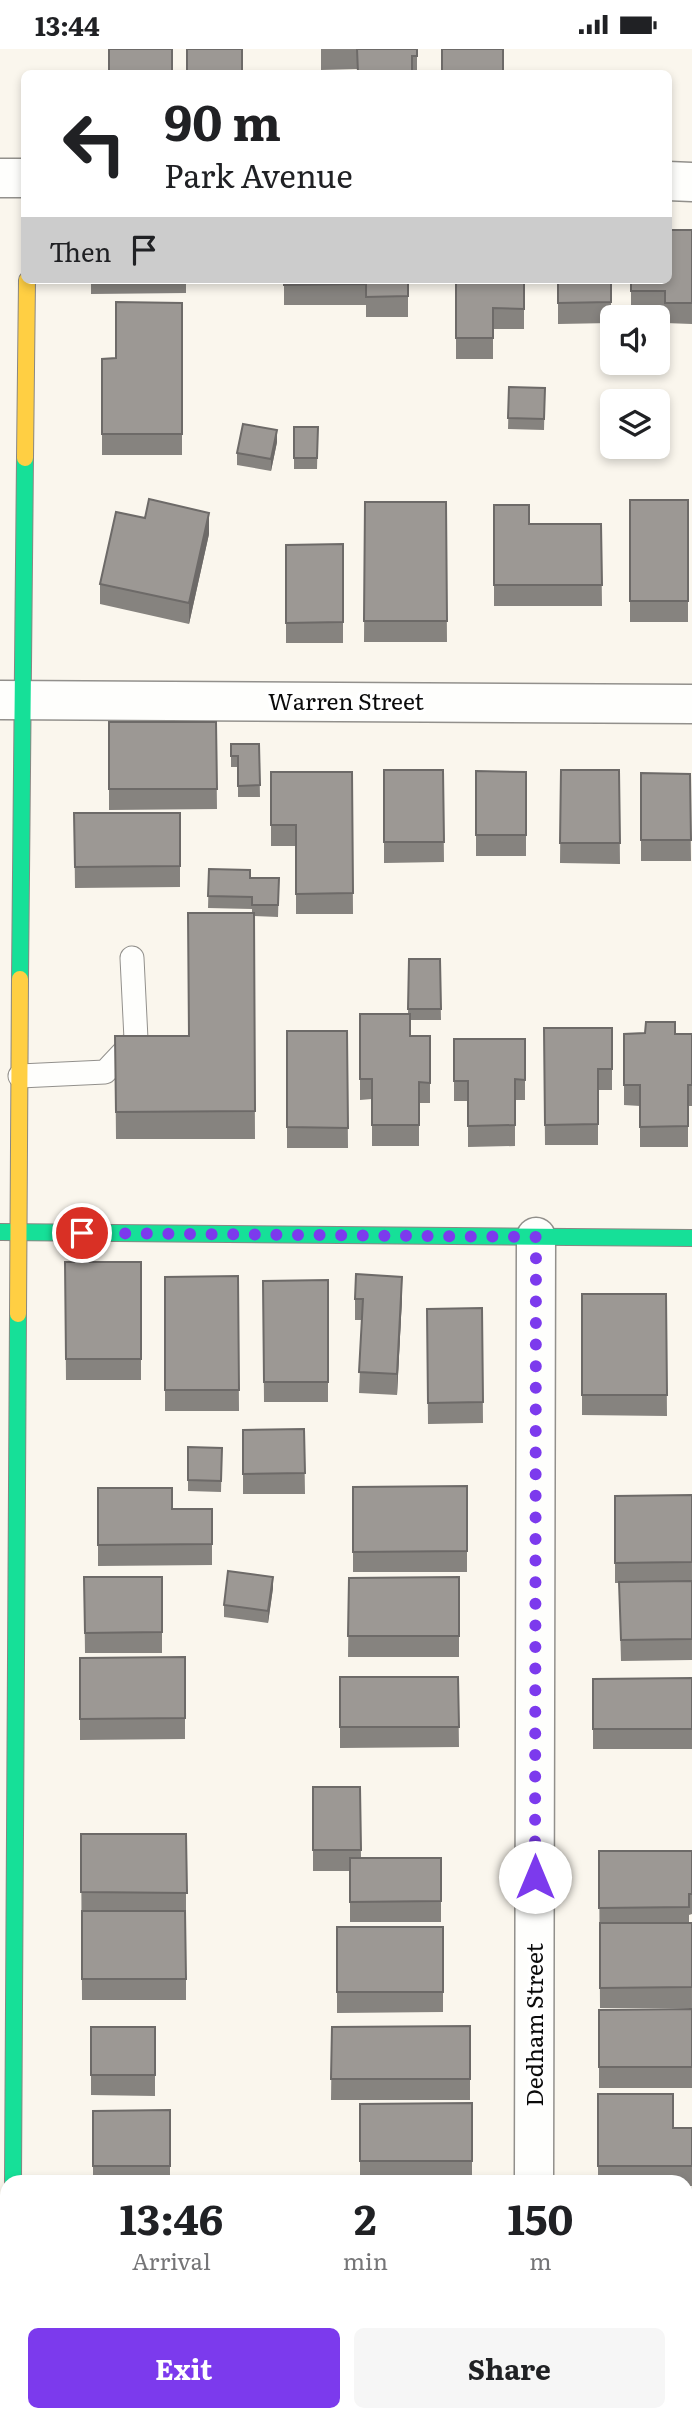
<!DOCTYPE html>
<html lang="en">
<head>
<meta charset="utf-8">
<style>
	body { margin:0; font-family:Literata,serif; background:#f6f6f6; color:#202124; height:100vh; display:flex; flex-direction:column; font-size:26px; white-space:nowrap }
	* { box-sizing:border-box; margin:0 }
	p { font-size:23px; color:#757577 }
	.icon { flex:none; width:38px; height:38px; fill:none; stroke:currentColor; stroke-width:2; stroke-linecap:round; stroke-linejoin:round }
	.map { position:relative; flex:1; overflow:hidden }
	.side { position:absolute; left:0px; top:2126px; width:693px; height:247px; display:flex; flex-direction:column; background:#fff; border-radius:21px 21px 0 0; box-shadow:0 4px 10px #0003 }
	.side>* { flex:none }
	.guide { position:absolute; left:21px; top:21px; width:651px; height:214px; border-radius:10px; box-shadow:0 4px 10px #0003; background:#fff; color:#202124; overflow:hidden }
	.fabs { position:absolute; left:600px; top:256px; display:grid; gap:14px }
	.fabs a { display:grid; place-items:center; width:70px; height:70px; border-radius:10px; background:#fff; box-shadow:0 4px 10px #0003; font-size:35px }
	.pin { position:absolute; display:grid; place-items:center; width:60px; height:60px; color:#fff; margin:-30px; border:4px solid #fff; border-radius:50%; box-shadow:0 2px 7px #0007 }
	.me { position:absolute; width:77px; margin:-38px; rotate:0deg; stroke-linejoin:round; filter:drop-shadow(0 0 5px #0008) }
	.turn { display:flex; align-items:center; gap:24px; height:147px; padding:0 28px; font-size:32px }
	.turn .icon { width:91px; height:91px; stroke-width:2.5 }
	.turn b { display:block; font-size:49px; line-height:60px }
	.then { display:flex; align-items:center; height:66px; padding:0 28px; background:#0003; gap:14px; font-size:26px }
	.eta { display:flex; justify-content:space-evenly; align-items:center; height:119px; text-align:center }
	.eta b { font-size:42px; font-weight:700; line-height:49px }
	.action { display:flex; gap:14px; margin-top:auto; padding:14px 28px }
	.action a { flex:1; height:80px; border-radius:10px; background:#7c3aed; color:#fff; font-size:28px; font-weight:700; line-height:80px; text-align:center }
	.action a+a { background:#f6f6f6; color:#202124 }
	.status { display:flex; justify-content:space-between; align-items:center; height:49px; padding:0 35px; background:#fff; direction:ltr }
	.status svg { height:19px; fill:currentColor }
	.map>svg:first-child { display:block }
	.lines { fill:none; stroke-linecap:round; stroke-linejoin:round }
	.lane-casing { stroke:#92908c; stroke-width:25 }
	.street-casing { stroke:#92908c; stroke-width:41 }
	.fast-casing { stroke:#898783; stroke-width:18 }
	.slow-casing { stroke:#898783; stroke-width:18 }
	.lane { stroke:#fefefc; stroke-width:23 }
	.street { stroke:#fefefc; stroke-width:38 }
	.fast { stroke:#16e098; stroke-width:16 }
	.slow { stroke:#ffcf43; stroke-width:16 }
	.wall { fill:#86837f }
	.shaded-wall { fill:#6d6a68 }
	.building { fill:#9c9894; stroke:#6d6a68; stroke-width:2 }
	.route { stroke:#7c3aed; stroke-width:12; stroke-dasharray:0 21.6 }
	.labels { text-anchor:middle; stroke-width:7; stroke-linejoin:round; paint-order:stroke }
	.street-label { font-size:23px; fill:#0a0a0a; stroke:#fff }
</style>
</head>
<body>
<div class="status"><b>13:44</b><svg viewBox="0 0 49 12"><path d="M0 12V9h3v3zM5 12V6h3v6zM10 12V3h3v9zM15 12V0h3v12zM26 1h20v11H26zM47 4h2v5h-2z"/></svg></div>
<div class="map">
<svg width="692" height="2372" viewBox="0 0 692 2372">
	<rect width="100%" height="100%" fill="#faf6ed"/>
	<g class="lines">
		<defs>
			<path id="lane" d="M 20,1027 L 105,1023 L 136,990 L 132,909"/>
			<path id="street" d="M 0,129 L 24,129
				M 668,132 L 692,133
				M 0,651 L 692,655
				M 534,2133 L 536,1188
				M 12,2372 L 12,2366
				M 534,2372 L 534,2366"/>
			<path id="fast" d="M 20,930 L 25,409
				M 0,1183 L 692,1189
				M 13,2133 L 18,1265"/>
			<path id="slow" d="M 25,409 L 27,231
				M 18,1265 L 20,930"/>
		</defs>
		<!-- lane casing -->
		<use href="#lane" class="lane-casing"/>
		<!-- street casing -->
		<use href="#street" class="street-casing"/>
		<!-- fast casing -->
		<use href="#fast" class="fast-casing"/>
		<!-- slow casing -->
		<use href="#slow" class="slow-casing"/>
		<!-- lane -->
		<use href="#lane" class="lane"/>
		<!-- street -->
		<use href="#street" class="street"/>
		<!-- fast -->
		<use href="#fast" class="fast"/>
		<!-- slow -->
		<use href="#slow" class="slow"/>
	</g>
	<!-- wall -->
	<path class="wall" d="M 321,0 L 417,0 L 417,24 L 357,24 L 357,20 L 321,21 Z
		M 692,181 L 692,275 L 665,274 L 665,263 L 631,262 L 631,231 Z
		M 91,231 L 186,231 L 186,244 L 91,245 Z
		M 284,231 L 408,231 L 408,268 L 366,268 L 366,256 L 284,256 Z
		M 456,231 L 524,231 L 524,280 L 493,280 L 493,310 L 456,310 Z
		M 558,231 L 611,231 L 611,274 L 558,275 Z
		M 182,254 L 182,406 L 102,406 L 102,310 L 116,309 Z
		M 509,338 L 545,339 L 544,381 L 508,380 Z
		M 294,378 L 318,378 L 317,420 L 294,420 Z
		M 277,393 L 271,422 L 237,416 L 237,404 Z
		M 630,451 L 688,451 L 688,573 L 630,573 Z
		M 365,453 L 446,453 L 447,593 L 364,593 Z
		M 494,456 L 529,475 L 601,475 L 602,557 L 494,557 Z
		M 209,485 L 189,575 L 100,555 L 100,535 Z
		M 343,495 L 343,594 L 286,594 L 286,496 Z
		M 109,673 L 216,673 L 217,760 L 109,761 Z
		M 231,695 L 259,695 L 260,748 L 238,748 L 238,718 L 231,718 Z
		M 384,721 L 443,721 L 444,813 L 384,814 Z
		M 561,721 L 619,721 L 620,815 L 560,814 Z
		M 476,722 L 526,723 L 526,807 L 476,807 Z
		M 271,723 L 352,723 L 353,865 L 296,865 L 296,797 L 271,797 Z
		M 641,724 L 690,725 L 691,812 L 641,812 Z
		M 74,764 L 180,764 L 180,838 L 75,839 Z
		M 209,820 L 250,829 L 279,829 L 278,868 L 254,867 L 255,1090 L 116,1090 L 115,987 L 189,987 L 252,864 L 252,860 L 208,859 Z
		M 409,910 L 440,910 L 441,971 L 410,971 L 410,987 L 430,987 L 430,1054 L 419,1054 L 419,1097 L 372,1097 L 372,1050 L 360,1051 L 360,965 L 408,965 Z
		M 544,979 L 612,979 L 612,1041 L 598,1041 L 598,1096 L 545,1096 Z
		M 287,982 L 347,982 L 348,1099 L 287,1099 Z
		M 624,985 L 692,985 L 692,1057 L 688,1057 L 688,1098 L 640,1098 L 640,1057 L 624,1056 Z
		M 454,990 L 525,990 L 525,1051 L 515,1051 L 515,1097 L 468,1098 L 468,1052 L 454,1052 Z
		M 65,1213 L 141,1213 L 141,1331 L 66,1331 Z
		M 238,1227 L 239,1362 L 165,1362 L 165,1228 Z
		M 328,1231 L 328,1353 L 264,1353 L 263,1232 Z
		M 582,1245 L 666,1245 L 667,1367 L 582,1366 Z
		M 402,1249 L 397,1346 L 359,1344 L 362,1271 L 355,1271 L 355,1250 Z
		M 482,1259 L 483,1374 L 428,1375 L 427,1260 Z
		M 304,1380 L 305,1445 L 243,1445 L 243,1381 Z
		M 188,1398 L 222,1399 L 221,1443 L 188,1442 Z
		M 467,1437 L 467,1523 L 353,1523 L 353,1438 Z
		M 98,1439 L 172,1460 L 212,1460 L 212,1516 L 98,1517 Z
		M 692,1446 L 692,1611 L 621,1612 L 619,1534 L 615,1534 L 615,1447 Z
		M 84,1528 L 162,1528 L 162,1604 L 85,1604 Z
		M 459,1528 L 459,1608 L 348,1608 L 349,1529 Z
		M 273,1539 L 268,1574 L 224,1568 L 224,1556 Z
		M 185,1608 L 185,1690 L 80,1691 L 80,1609 Z
		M 340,1628 L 458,1628 L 459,1698 L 340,1699 Z
		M 692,1629 L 692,1700 L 593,1700 L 593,1630 Z
		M 313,1738 L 360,1738 L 361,1809 L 441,1809 L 441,1873 L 350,1873 L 350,1822 L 313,1822 Z
		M 81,1785 L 186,1785 L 186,1951 L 82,1951 Z
		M 599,1802 L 692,1802 L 692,1865 L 689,1866 L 689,1874 L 692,1874 L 692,1959 L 600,1959 Z
		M 337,1878 L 443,1878 L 443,1963 L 337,1964 Z
		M 692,1960 L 692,2039 L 599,2039 L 599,1961 Z
		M 470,1977 L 470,2051 L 331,2051 L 332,1978 Z
		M 91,1978 L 155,1978 L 155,2047 L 91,2046 Z
		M 598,2045 L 673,2079 L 692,2079 L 692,2137 L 686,2137 L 686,2133 L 598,2133 Z
		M 472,2054 L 472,2133 L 360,2133 L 360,2055 Z
		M 170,2061 L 170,2133 L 93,2133 L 93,2062 Z
		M 686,2143 L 692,2143 L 692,2220 L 686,2220 Z
		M 686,2223 L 692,2223 L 692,2299 L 686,2299 Z
		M 692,2340 L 692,2372 L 591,2372 L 591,2366 Z
		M 68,2366 L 179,2366 L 179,2372 L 68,2372 Z"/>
	<!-- shaded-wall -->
	<path class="shaded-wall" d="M 277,381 L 277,393 L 271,422 L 271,410 Z
		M 209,464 L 209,485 L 189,575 L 189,554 Z
		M 402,1228 L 402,1249 L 397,1346 L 397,1325 Z
		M 273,1528 L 273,1539 L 268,1574 L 268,1562 Z"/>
	<!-- building -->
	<path class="building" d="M 109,0 L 172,0 L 172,24 L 109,24 Z
		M 187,0 L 242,0 L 242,24 L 187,24 Z
		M 357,0 L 417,0 L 417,7 L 412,7 L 412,24 L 358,24 Z
		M 442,0 L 503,0 L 503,24 L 442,24 Z
		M 668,181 L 692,181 L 692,254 L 665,254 L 665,242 L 631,242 L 631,231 L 668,231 Z
		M 284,231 L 408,231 L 408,247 L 366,248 L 366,235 L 284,236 Z
		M 456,231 L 524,231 L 524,260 L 493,259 L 493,289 L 456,289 Z
		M 558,231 L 611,231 L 611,253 L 558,254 Z
		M 116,253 L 182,254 L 182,385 L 102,385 L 102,310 L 116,309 Z
		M 509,338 L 545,339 L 544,370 L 508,369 Z
		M 243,375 L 277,381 L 271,410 L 237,404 Z
		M 294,378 L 318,378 L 317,409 L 294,409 Z
		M 149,450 L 209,464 L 189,554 L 100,535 L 116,463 L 145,469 Z
		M 630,451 L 688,451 L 688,552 L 630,552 Z
		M 365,453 L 446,453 L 447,572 L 364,572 Z
		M 494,456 L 529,456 L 529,475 L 601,475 L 602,536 L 494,536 Z
		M 343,495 L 343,573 L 286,574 L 286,496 Z
		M 109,673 L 216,673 L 217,740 L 109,740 Z
		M 231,695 L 259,695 L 260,736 L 238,737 L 238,707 L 231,707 Z
		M 384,721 L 443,721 L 444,793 L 384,793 Z
		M 561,721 L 619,721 L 620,794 L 560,794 Z
		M 476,722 L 526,723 L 526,786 L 476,786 Z
		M 271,723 L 352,723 L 353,844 L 296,845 L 296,776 L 271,776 Z
		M 641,724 L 690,725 L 691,791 L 641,791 Z
		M 74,764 L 180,764 L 180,817 L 75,818 Z
		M 209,820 L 250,821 L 250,829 L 279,829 L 278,856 L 252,856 L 252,848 L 208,847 Z
		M 188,864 L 254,864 L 255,1062 L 116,1063 L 115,987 L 189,987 Z
		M 409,910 L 440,910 L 441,960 L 408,960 Z
		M 360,965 L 410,965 L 410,987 L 430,987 L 430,1034 L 419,1033 L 419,1076 L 372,1076 L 372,1030 L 360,1030 Z
		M 646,973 L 675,973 L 675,985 L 692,985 L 692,1036 L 688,1036 L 688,1077 L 640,1078 L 640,1036 L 624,1036 L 624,985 L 645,984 Z
		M 544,979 L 612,979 L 612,1020 L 598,1020 L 598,1075 L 545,1076 Z
		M 287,982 L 347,982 L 348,1079 L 287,1078 Z
		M 454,990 L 525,990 L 525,1031 L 515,1030 L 515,1076 L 468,1077 L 468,1032 L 454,1032 Z
		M 65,1213 L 141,1213 L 141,1310 L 66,1310 Z
		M 356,1225 L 402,1228 L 397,1325 L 359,1323 L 363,1250 L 355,1250 Z
		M 238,1227 L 239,1341 L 165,1341 L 165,1228 Z
		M 328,1231 L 328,1333 L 264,1333 L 263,1232 Z
		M 582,1245 L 666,1245 L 667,1346 L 582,1346 Z
		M 482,1259 L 483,1353 L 428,1354 L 427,1260 Z
		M 304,1380 L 305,1424 L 243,1425 L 243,1381 Z
		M 188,1398 L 222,1399 L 221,1432 L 188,1431 Z
		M 467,1437 L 467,1502 L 353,1503 L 353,1438 Z
		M 98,1439 L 172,1439 L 172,1460 L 212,1460 L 212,1495 L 98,1496 Z
		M 692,1446 L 692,1513 L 615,1514 L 615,1447 Z
		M 228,1522 L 273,1528 L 268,1562 L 224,1556 Z
		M 84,1528 L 162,1528 L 162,1583 L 85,1584 Z
		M 459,1528 L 459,1587 L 348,1587 L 349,1529 Z
		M 692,1532 L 692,1590 L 621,1591 L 619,1533 Z
		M 185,1608 L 185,1669 L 80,1670 L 80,1609 Z
		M 340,1628 L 458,1628 L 459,1678 L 340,1678 Z
		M 692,1629 L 692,1680 L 593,1680 L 593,1630 Z
		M 313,1738 L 360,1738 L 361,1801 L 313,1801 Z
		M 81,1785 L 186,1785 L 187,1844 L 81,1843 Z
		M 599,1802 L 692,1802 L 692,1845 L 689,1845 L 689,1858 L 599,1859 Z
		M 350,1809 L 441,1809 L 441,1852 L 350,1853 Z
		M 82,1862 L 185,1862 L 186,1930 L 82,1930 Z
		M 600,1874 L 692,1874 L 692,1938 L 600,1939 Z
		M 337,1878 L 443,1878 L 443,1943 L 337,1943 Z
		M 692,1960 L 692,2018 L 599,2018 L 599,1961 Z
		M 470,1977 L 470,2030 L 331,2030 L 332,1978 Z
		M 91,1978 L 155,1978 L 155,2026 L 91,2026 Z
		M 598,2045 L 673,2045 L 673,2079 L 692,2079 L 692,2117 L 598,2117 Z
		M 472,2054 L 472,2112 L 360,2112 L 360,2055 Z
		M 170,2061 L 170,2117 L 93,2117 L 93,2062 Z
		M 686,2143 L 692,2143 L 692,2199 L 686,2199 Z
		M 686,2223 L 692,2223 L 692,2278 L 686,2278 Z
		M 686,2340 L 692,2340 L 692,2371 L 591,2371 L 591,2366 L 686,2366 Z
		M 68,2366 L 179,2366 L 179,2369 L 68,2370 Z"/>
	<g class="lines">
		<!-- route -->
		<path class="route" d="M 82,1184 L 536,1188 L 535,1828"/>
	</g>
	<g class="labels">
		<!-- street labels -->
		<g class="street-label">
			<text x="346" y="661">Warren Street</text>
			<text transform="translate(535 1976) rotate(-90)" y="8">Dedham Street</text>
		</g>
	</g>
</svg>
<div class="fabs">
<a><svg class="icon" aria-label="sound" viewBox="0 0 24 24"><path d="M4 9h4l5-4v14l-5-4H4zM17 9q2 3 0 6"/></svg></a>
<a><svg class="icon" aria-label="layers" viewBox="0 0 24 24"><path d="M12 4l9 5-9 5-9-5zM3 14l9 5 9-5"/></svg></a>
</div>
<div class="pin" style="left:82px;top:1184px;background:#d93025"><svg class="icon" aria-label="arrive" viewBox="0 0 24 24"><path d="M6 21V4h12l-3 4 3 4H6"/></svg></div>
<svg class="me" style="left:535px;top:1828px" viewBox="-20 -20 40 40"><circle r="19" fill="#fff"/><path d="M0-13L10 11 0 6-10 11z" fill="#7c3aed"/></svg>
<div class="guide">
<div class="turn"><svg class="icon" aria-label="left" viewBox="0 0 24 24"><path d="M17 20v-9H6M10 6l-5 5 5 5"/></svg><div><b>90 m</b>Park Avenue</div></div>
<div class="then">Then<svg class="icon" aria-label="arrive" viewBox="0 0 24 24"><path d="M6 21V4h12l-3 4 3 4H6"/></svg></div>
</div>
<section class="side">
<div class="eta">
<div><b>13:46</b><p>Arrival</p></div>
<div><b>2</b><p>min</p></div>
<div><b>150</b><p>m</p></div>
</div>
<div class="action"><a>Exit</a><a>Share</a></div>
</section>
</div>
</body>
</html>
